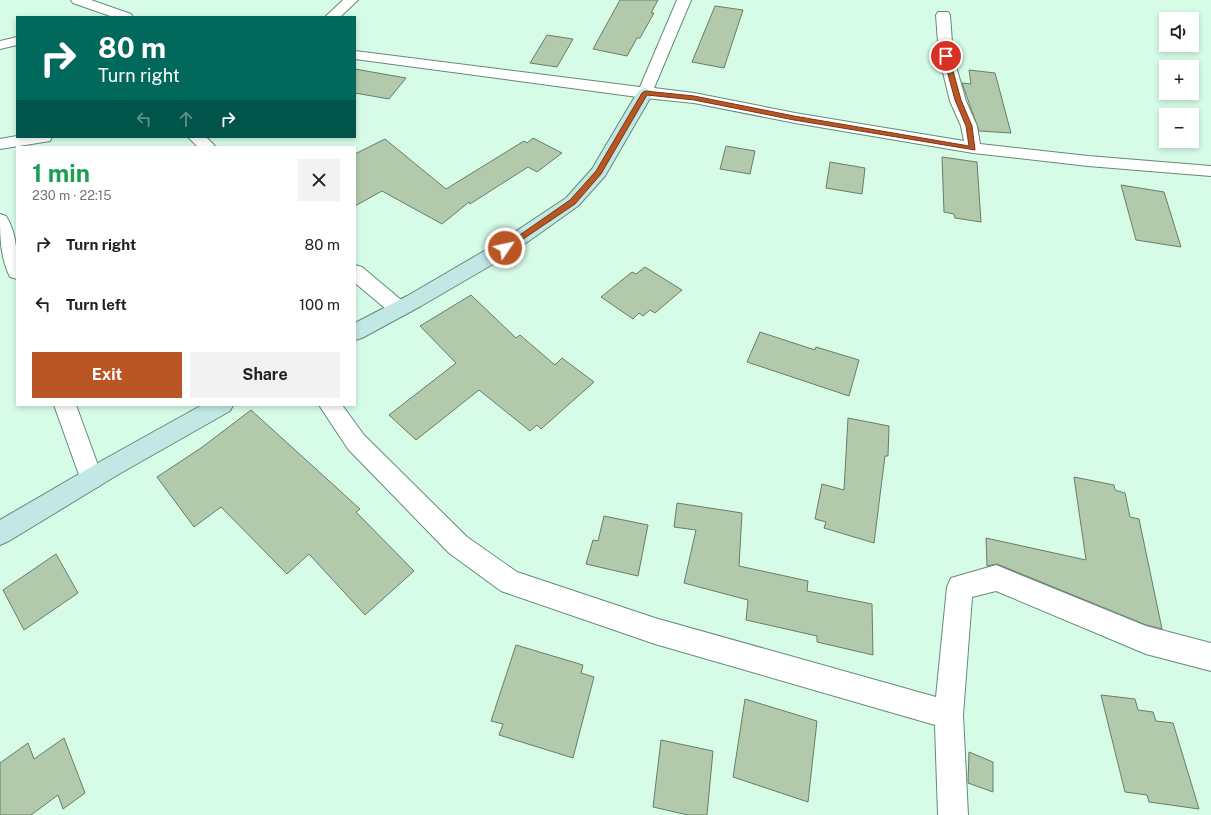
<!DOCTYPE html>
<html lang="en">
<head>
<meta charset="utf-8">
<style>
	body { margin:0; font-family:"Public Sans",sans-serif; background:#f2f2f2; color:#222; height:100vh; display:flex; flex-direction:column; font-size:15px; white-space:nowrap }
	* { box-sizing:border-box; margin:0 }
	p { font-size:13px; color:#767676 }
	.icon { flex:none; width:22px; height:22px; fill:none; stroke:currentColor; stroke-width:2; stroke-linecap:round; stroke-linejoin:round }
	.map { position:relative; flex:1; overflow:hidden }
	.details { position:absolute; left:16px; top:146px; width:340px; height:260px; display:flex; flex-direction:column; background:#fff; border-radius:0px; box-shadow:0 2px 6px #0003 }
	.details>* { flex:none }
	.top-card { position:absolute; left:16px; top:16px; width:340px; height:122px; border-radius:0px; box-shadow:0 2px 6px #0003; background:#00695c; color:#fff; overflow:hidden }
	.tools { position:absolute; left:1159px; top:12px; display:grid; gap:8px }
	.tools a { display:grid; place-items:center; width:40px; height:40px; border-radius:0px; background:#fff; box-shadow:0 2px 6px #0003; font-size:20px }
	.pin { position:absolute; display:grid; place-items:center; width:34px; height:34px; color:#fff; margin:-17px; border:2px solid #fff; border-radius:50%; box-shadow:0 1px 4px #0007 }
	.me { position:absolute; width:44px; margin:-22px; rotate:56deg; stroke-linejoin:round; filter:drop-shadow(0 0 3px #0008) }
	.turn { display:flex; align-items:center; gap:14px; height:84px; padding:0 16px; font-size:18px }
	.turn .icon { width:52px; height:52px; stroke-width:2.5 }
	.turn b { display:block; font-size:28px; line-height:34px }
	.lanes { display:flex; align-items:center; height:38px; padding:0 16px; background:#0003; justify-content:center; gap:20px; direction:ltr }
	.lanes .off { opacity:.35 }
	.round { display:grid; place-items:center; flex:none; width:42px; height:42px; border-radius:0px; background:#f2f2f2 }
	.overview { display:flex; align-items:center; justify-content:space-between; height:68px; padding:0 16px }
	h1 { font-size:24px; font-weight:700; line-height:30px; color:#1e9e55 }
	.cta { display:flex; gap:8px; margin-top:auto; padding:8px 16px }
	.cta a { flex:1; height:46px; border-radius:0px; background:#ba5524; color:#fff; font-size:16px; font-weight:700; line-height:46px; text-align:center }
	.cta a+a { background:#f2f2f2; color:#222 }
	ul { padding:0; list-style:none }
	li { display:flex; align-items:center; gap:12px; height:60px; padding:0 16px }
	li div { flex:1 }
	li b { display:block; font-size:15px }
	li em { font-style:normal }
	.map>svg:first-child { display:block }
	.building { fill:#b2c9ac; stroke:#697e63 }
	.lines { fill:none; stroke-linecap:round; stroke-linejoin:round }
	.street-casing { stroke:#668977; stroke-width:2 }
	.secondary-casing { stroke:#668977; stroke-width:2 }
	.street { fill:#fff; fill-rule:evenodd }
	.secondary { fill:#c1e8e4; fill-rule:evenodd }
	.route { fill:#ba5524; stroke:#793717 }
</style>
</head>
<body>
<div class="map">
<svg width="1211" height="815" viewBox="0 0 1211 815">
	<rect width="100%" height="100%" fill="#d6fce8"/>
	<!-- building -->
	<path class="building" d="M 620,0 L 658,0 L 651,13 L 654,13 L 640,38 L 637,38 L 627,56 L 593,49 Z
		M 715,6 L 743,10 L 724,68 L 692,62 Z
		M 547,35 L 573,39 L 557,67 L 530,63 Z
		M 355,69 L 406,78 L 389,99 L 355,93 Z
		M 969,70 L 995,73 L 1011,133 L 979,131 L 962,83 L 971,84 Z
		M 533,138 L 562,153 L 537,172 L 528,167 L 470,204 L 469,202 L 442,224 L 382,191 L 355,206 L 355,154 L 385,139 L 446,189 L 524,141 L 527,143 Z
		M 726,146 L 755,151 L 750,174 L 720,169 Z
		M 942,157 L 977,162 L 981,222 L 955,218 L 954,214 L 944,212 Z
		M 830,162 L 865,168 L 862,194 L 826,188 Z
		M 1121,185 L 1164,192 L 1181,247 L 1136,240 Z
		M 645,267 L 682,290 L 655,313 L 650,310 L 643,316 L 639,313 L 633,319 L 601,297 L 632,272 L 636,274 Z
		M 471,295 L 516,338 L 520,335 L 555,365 L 562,358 L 594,382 L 541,429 L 537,425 L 530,431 L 479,390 L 416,440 L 389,415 L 456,363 L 420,326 Z
		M 760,332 L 815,350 L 816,347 L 859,360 L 849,396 L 747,362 Z
		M 251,410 L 360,509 L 356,512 L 414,571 L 365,615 L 309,554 L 287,574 L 221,507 L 194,527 L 157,477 L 201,448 Z
		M 848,418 L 889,426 L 888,456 L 885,456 L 874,543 L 824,528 L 826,522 L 815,519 L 822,484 L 844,490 Z
		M 1074,477 L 1114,485 L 1115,490 L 1125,493 L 1130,517 L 1139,519 L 1162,629 L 1146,625 L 997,564 L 987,566 L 986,538 L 1086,560 Z
		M 677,503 L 742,513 L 739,566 L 808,581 L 807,591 L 872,604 L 873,655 L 817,642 L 817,636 L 746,620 L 748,600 L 684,583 L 696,530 L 674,527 Z
		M 604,516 L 648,525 L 638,576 L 586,564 L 593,540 L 598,541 Z
		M 56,554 L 78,593 L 24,630 L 3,590 Z
		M 516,645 L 583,665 L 581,673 L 594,677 L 573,758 L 499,735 L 503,724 L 491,721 Z
		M 1101,695 L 1135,699 L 1138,710 L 1153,712 L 1156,721 L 1173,723 L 1199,809 L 1149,802 L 1147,795 L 1125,792 Z
		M 745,699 L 817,721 L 808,802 L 733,777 Z
		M 64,738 L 85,793 L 63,809 L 58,795 L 31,815 L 0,815 L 0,763 L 28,743 L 34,759 Z
		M 661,740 L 713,751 L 707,815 L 688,815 L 653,807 Z
		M 969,752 L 993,762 L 993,792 L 968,783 Z"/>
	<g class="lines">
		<defs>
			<path id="street" d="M 71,0 L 91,0 L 131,14 L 133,17 L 113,17 L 73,3 Z
				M 343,0 L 358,0 L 340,17 L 325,17 Z
				M 677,0 L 691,0 L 654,88 L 694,93 L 795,113 L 964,141 L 961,126 L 950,101 L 939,56 L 936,15 L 938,12 L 948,12 L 950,15 L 953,56 L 966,101 L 977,126 L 980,144 L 1088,156 L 1211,166 L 1211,176 L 1088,166 L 973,153 L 795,123 L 694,103 L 645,98 L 355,59 L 355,51 L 640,87 Z
				M 17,37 L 17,45 L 0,49 L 0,41 Z
				M 17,136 L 17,137 L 52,137 L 50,141 L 44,142 L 0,149 L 0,139 Z
				M 188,137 L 206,137 L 216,147 L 198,147 Z
				M 0,214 L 6,216 C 18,235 17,257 17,279 L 10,277 C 0,257 0,236 0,214 Z
				M 355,265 L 362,267 L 406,304 L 409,309 L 406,314 L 399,317 L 392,314 L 355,283 Z
				M 54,405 L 76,405 L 103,479 L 99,486 L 91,490 L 83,486 Z
				M 319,405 L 342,405 L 364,435 L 467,537 L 517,572 L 655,618 L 936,697 L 947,587 L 951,578 L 996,565 L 1146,626 L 1211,643 L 1211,671 L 1146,654 L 996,591 L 972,597 L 963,715 L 968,815 L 938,815 L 935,725 L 655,644 L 501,591 L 449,553 L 348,449 Z"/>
			<path id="secondary" d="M 645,88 L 650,90 L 653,93 L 605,176 L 578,206 L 512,253 L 421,306 L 362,338 L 355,340 L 355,323 L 407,296 L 498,243 L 566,198 L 592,169 L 637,93 L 640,90 Z
				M 202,405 L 233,405 L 230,411 L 119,474 L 9,541 L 0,545 L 0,520 L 103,460 Z"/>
		</defs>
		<!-- street casing -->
		<use href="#street" class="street-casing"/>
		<!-- secondary casing -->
		<use href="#secondary" class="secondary-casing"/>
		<!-- street -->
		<use href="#street" class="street"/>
		<!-- secondary -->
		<use href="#secondary" class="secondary"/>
	</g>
	<!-- route -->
	<path class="route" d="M 946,54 L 949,56 L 961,100 L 972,126 L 975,150 L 794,120 L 694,100 L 647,95 L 601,174 L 575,204 L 507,250 L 502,250 L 501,248 L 570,200 L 596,171 L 642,93 L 645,91 L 694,96 L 794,116 L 969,146 L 966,126 L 955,100 L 943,56 Z"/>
</svg>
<div class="tools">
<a><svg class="icon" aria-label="sound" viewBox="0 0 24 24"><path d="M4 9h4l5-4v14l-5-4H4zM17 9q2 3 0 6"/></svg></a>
<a>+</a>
<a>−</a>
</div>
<div class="pin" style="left:946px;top:56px;background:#d93025"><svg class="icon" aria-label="arrive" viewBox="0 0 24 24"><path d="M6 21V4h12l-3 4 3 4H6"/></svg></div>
<svg class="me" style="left:505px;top:248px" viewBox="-20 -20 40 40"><circle r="17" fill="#ba5524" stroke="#fff" stroke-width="3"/><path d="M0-11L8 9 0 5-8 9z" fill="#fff"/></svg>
<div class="top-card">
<div class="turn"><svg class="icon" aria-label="right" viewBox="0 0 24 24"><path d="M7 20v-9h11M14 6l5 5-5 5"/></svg><div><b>80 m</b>Turn right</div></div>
<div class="lanes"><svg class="icon off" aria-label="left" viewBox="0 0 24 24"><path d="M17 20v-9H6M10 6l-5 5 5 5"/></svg><svg class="icon off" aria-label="ahead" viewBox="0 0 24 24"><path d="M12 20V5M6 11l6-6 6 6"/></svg><svg class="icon" aria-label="right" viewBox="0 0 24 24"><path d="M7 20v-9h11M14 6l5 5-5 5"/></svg></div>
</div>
<section class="details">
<div class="overview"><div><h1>1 min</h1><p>230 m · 22:15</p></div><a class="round"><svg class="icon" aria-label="close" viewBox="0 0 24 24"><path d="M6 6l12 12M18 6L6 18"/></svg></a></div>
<ul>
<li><svg class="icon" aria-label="right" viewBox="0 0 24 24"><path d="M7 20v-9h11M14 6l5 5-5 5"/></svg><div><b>Turn right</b></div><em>80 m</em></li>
<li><svg class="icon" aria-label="left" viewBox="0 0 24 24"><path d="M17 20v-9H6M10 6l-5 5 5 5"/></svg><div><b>Turn left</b></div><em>100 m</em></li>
</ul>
<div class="cta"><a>Exit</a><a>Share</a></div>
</section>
</div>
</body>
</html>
